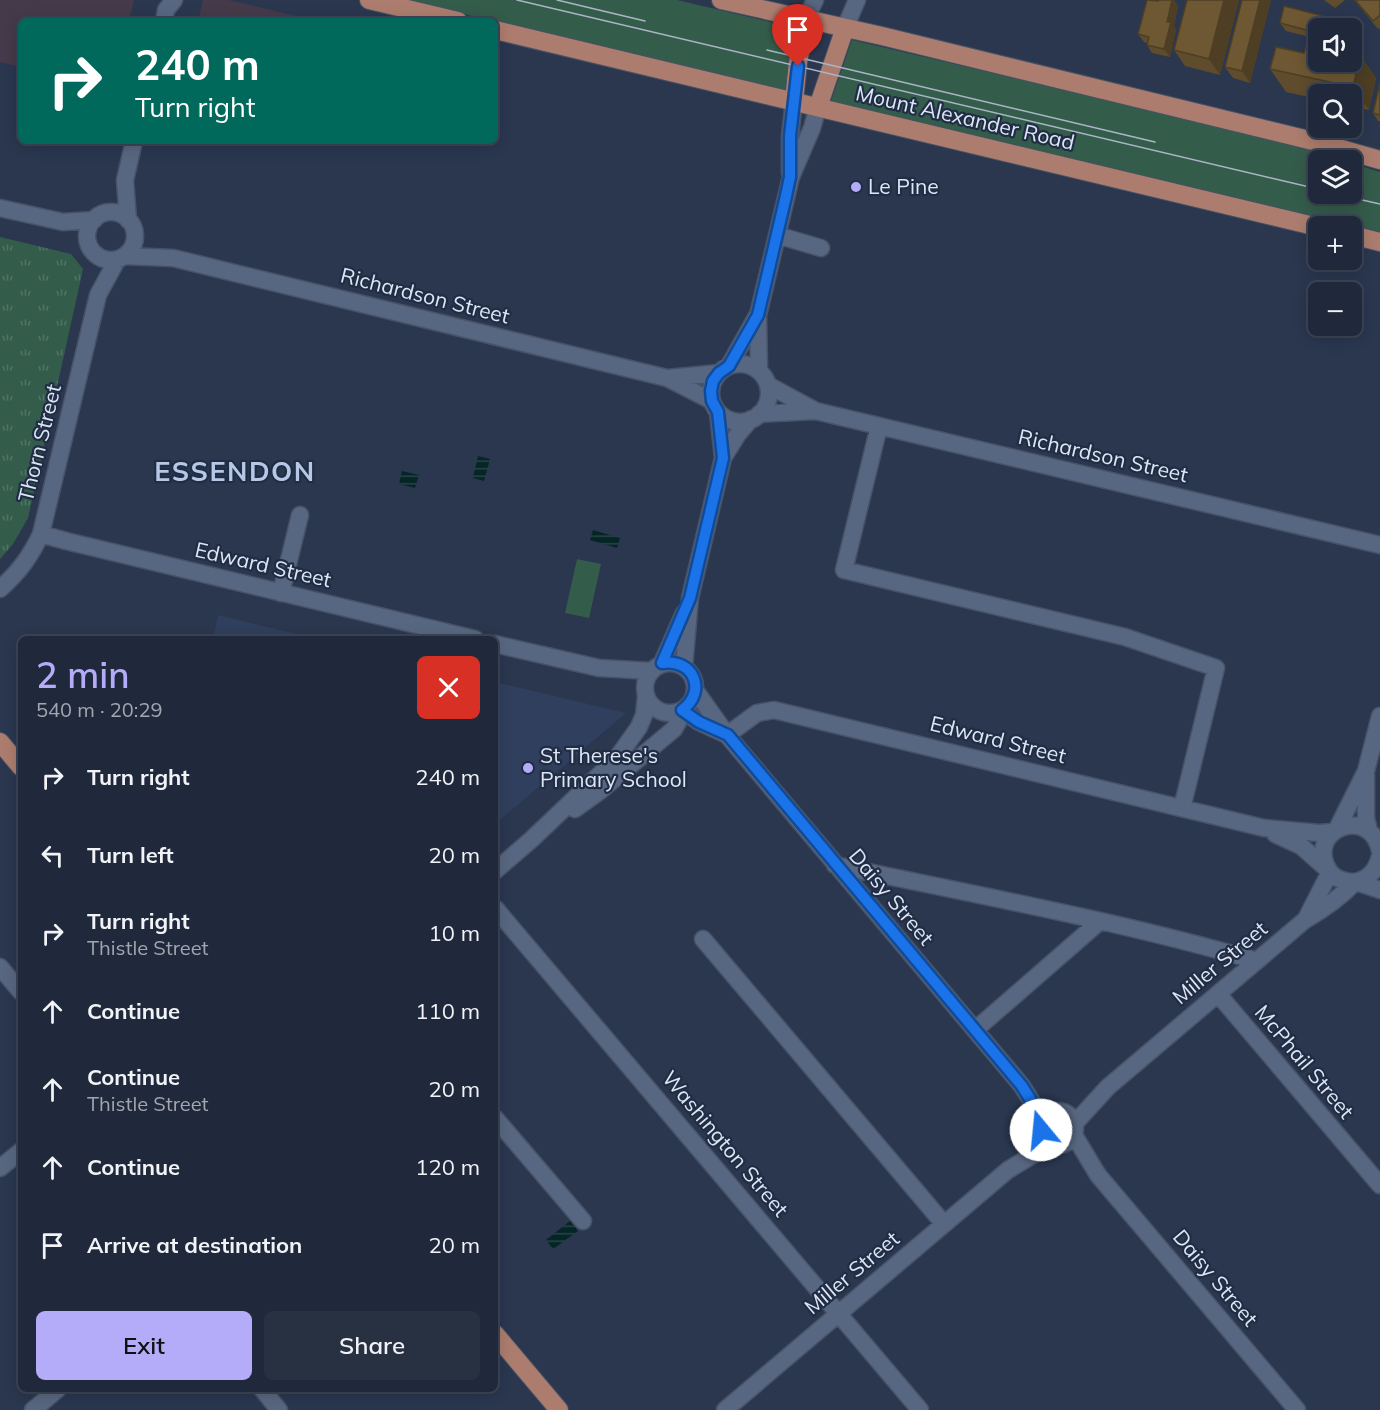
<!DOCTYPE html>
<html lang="en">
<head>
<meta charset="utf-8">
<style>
	body { margin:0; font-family:Mulish,sans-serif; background:#283142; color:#f1f3f6; height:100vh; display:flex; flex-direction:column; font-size:22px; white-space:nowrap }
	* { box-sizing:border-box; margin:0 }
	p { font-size:20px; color:#a2a6af }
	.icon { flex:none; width:33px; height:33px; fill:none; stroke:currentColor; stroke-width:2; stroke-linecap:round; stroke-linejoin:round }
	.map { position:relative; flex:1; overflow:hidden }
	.side { position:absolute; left:18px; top:636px; width:480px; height:756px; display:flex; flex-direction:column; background:#20293b; border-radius:9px; box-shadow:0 3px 15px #0003,0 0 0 2px #3d4555 }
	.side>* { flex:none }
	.banner { position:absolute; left:18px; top:18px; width:480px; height:126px; border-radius:9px; box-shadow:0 3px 15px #0003,0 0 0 2px #3d4555; background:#00695c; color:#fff; overflow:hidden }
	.fabs { position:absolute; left:1308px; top:18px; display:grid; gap:12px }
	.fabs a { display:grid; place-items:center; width:54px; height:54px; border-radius:9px; background:#20293b; box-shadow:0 3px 15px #0003,0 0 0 2px #3d4555; font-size:30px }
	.pin { position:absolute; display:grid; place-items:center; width:51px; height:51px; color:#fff; margin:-62px -26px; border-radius:50% 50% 50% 0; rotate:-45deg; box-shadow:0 0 6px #0007 }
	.pin .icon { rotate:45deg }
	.me { position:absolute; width:66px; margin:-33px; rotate:343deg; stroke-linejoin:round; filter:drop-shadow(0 0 4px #0008) }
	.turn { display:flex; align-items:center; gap:21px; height:126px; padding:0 18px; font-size:27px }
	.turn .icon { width:78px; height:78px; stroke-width:2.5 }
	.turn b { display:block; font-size:42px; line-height:51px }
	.round { display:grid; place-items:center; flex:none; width:63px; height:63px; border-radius:9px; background:#283142 }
	.summary { display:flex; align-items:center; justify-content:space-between; height:102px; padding:0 18px }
	h1 { font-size:36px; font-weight:600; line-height:45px; color:#b4acf9 }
	.cta { display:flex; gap:12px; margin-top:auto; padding:12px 18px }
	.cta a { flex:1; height:69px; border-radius:9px; background:#b4acf9; color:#111; font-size:24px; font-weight:600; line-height:69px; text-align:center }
	.cta a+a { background:#283142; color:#f1f3f6 }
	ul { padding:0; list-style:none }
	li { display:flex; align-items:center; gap:18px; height:78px; padding:0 18px }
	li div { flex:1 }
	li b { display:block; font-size:22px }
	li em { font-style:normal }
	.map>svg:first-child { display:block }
	.commercial { fill:#453a49 }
	.built { fill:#2f3f5d }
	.green { fill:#345c4b }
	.park { fill:url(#park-tufts) }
	.water { fill:url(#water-rules) }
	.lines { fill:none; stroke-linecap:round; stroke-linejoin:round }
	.minor-casing { stroke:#475266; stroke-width:19 }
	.major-casing { stroke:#475266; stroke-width:20 }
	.minor { stroke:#586781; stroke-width:16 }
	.major { stroke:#ac7d6e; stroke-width:18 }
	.tram { stroke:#abb5c6; stroke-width:1.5 }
	.wall { fill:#5f4c2c }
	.shaded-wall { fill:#4d3e24 }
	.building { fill:#6e5833; stroke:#4d3e24; stroke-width:1.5 }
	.route-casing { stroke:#114b97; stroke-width:15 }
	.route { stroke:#1a73e8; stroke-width:10 }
	.poi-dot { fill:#b4acf9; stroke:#202d44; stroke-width:2 }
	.labels { text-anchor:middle; stroke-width:4.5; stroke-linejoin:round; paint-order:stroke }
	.street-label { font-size:21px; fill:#dde6f5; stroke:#202d44 }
	.poi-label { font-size:21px; fill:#dde6f5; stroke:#202d44; text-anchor:start }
	.district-label { font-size:27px; font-weight:bold; letter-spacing:1.5px; fill:#b7c8e6; stroke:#202d44 }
</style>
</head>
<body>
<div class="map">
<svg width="1380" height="1410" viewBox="0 0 1380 1410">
	<defs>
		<pattern id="park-tufts" width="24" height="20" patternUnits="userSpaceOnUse" patternTransform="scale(1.5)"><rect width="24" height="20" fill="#345c4b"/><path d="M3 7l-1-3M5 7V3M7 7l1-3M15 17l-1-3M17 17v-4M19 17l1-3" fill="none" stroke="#517366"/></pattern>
		<pattern id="water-rules" width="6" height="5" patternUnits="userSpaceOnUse" patternTransform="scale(1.5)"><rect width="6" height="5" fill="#052526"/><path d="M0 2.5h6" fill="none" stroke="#294546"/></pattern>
	</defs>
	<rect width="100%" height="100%" fill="#2a374f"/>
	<!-- commercial -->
	<path class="commercial" d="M 0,0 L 134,0 L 129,21 L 21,21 L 21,67 L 0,62 Z
		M 203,0 L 229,0 L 313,20 L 198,21 Z"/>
	<!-- built -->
	<path class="built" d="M 218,615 L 317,639 L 213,639 Z
		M 495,682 L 626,713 L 495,824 Z"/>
	<!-- green -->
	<path class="green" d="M 405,0 L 677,0 L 796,28 L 787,91 Z
		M 852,40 L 1323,151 L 1346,160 L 1318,160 L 1318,194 L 1352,194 L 1352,163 L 1380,172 L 1380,232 L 831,101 Z
		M 577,559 L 601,564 L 589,618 L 565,613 Z"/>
	<!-- park -->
	<path class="park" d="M 0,237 L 71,254 L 83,269 L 28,518 L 13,544 L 0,559 Z"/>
	<!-- water -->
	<path class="water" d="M 478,456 L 490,459 L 484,481 L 473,478 Z
		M 402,471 L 419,475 L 415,488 L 399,484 Z
		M 593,530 L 620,538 L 617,548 L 590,540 Z
		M 570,1221 L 578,1231 L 553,1249 L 546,1240 Z"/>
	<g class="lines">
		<defs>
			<path id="minor" d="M 806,19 L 815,0
				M 164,21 L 166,10 L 174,0
				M 845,28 L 857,0
				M 790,173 L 790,136 L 794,101
				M 0,208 L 63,222 L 94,220
				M87 236a24 24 0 1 1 48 0a24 24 0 1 1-48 0Z
				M 128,220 L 125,180 L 134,141
				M 777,235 L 821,248
				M 124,256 L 173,258 L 667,378 L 712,401
				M711 393a29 29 0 1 1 58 0a29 29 0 1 1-58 0Z
				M 729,366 L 757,316
				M 759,371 L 758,315 L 791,177 L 812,128 L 818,107
				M 668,378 L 719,373
				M 768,385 L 816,411 L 1380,545
				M 718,412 L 723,458
				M 759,414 L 815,411
				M 879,426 L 844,570 L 1125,637 L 1216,668 L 1182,808
				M 41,534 L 66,541 L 475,639
				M 0,589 C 19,572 30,557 41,534 L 98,295 L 117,260
				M 281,593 L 300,515
				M 495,644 L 599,668 L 651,671
				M645 688a25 25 0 1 1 50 0a25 25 0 1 1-50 0Z
				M 662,663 L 684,613
				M 684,667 L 690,598 L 723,458 L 738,434 L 751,419
				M 695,690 L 727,735 L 1022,1086 L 1043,1120
				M 682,710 L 699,722 L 727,735
				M 727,735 L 757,713 L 774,710 L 1264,828 L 1319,833 L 1333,832
				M 1366,775 L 1366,818 L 1369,831
				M 575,809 L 600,791 L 674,729 L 678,722 L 680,711
				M 1337,829 L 1366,771 L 1380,716
				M 1275,834 L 1301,846 L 1328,870
				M 1380,851 C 1371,806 1310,827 1326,865 C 1329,872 1335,878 1342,880 C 1361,887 1376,874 1380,856
				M 835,865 C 976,895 1119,921 1257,961
				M 495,871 L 532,839 L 617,758 L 639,727 L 644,715 L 646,696
				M 1356,882 L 1380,890
				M 495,908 L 920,1410
				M 1306,919 L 1330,872
				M 703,939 L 944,1224
				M 0,967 L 21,992
				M 1218,994 L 1380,1185
				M 975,1030 L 1099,922
				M1041 1128a17 17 0 1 1 34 0a17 17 0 1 1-34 0Z
				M 495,1118 L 583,1221
				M 1075,1123 L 1108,1087 L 1305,920 C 1324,909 1340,898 1355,882
				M 1074,1135 L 1098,1175 L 1297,1410
				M 0,1168 L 21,1151
				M 262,1389 L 279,1410
				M 33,1410 L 58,1389
				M 725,1410 L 1008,1170 L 1051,1144"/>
			<path id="major" d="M 369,0 L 458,21
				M 721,0 L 882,36 L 1317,142 L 1380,160
				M 495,30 L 1318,227
				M 794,101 L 798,62 L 806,19
				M 818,107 L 845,28
				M 1352,235 L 1380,242
				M 0,742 L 21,767
				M 495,1334 L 559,1410"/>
		</defs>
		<!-- minor casing -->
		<use href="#minor" class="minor-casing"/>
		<!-- major casing -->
		<use href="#major" class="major-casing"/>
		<!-- minor -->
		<use href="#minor" class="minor"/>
		<!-- major -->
		<use href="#major" class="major"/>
		<!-- tram -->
		<path class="tram" d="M 517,0 L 1318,189
			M 557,0 L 645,21
			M 767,50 L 1155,142
			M 1336,194 L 1380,204"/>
	</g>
	<!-- wall -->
	<path class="wall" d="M 1159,0 L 1174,0 L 1178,6 L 1174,26 L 1176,30 L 1170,57 L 1152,53 L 1147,45 L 1147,43 L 1144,42 L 1138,34 Z
		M 1187,0 L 1239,0 L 1220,75 L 1185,66 L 1174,50 Z
		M 1242,0 L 1271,0 L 1250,83 L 1233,78 L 1225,67 Z
		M 1324,0 L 1345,0 L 1335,8 Z
		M 1354,0 L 1380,0 L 1380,28 L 1378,29 Z
		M 1280,23 L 1328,24 L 1327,28 L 1318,28 L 1318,39 L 1286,31 Z
		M 1360,55 L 1376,78 L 1369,110 L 1352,107 L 1352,94 L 1318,94 L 1318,99 L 1286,92 L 1270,69 Z
		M 1380,83 L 1380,121 L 1378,121 L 1373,113 Z"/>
	<!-- shaded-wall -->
	<path class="shaded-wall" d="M 1172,0 L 1174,0 L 1178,6 L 1174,26 L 1176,30 L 1170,57 L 1164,49 L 1167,22 Z
		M 1224,0 L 1239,0 L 1220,75 L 1209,59 Z
		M 1260,0 L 1271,0 L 1250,83 L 1242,71 Z
		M 1323,16 L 1328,24 L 1327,28 L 1319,28 Z
		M 1360,55 L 1376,78 L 1369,110 L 1353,87 Z"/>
	<!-- building -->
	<path class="building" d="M 1147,0 L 1158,1 L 1159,0 L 1172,0 L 1167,22 L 1171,22 L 1164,49 L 1147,45 L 1149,37 L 1138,34 Z
		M 1187,0 L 1224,0 L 1209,59 L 1174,50 Z
		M 1242,0 L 1260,0 L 1242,71 L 1225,67 Z
		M 1355,0 L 1380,0 L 1380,15 L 1373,21 Z
		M 1284,6 L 1323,16 L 1318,33 L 1280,23 Z
		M 1307,42 L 1318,45 L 1318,62 L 1352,62 L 1352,53 L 1360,55 L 1353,87 L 1270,69 L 1276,47 L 1304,53 Z
		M 1380,83 L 1380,115 L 1373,113 Z"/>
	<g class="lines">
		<defs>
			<path id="route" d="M 798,66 L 790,136 L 790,177 L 786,196 L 758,315 L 729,366 L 719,373 L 713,381 L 711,391 L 712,401 L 718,412 L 723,458 L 690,598 L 662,663 C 693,658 708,691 682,710 L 699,722 L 728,735 L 1022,1086 L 1043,1120 L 1041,1130"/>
		</defs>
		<!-- route casing -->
		<use href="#route" class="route-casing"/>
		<!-- route -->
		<use href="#route" class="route"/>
	</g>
	<!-- markers -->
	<g class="poi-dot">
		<circle cx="856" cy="187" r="6"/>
		<circle cx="528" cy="768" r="6"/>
	</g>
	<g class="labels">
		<!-- street labels -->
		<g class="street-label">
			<text transform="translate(965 118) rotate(13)" y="7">Mount Alexander Road</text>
			<text transform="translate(425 296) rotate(14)" y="7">Richardson Street</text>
			<text transform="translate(40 443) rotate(-76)" y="7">Thorn Street</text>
			<text transform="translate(1103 456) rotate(13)" y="7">Richardson Street</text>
			<text transform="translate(263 565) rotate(13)" y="7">Edward Street</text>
			<text transform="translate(998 740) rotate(14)" y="7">Edward Street</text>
			<text transform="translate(891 897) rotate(50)" y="7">Daisy Street</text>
			<text transform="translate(1220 963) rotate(-40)" y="7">Miller Street</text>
			<text transform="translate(1304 1062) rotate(50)" y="7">McPhail Street</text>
			<text transform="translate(725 1144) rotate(50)" y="7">Washington Street</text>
			<text transform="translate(852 1273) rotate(-40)" y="7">Miller Street</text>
			<text transform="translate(1215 1278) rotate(50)" y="7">Daisy Street</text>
		</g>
		<!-- poi labels -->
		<g class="poi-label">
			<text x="868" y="194">Le Pine</text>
			<text x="540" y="763">St Therese's<tspan x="540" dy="24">Primary School</tspan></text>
		</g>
		<!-- district labels -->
		<g class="district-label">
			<text x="235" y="481">ESSENDON</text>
		</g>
	</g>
</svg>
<div class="fabs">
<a><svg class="icon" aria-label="sound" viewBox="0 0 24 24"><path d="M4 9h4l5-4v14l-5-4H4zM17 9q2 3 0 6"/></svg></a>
<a><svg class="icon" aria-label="search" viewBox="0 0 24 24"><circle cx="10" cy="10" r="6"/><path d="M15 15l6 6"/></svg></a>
<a><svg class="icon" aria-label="layers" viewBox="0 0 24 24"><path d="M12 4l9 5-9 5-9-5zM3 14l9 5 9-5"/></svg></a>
<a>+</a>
<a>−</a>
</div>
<div class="pin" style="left:798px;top:66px;background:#d93025"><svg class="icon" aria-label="arrive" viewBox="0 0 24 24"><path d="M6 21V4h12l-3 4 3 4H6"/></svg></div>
<svg class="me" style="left:1041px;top:1130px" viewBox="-20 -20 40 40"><circle r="19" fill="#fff"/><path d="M0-13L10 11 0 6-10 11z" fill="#1a73e8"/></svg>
<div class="banner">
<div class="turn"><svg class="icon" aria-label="right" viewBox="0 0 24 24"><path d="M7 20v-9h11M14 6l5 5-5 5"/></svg><div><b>240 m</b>Turn right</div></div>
</div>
<section class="side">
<div class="summary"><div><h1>2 min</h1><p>540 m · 20:29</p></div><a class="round" style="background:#d93025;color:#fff"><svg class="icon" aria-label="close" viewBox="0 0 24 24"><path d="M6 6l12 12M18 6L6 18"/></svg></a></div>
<ul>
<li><svg class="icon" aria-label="right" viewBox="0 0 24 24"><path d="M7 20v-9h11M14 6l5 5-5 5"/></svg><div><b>Turn right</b></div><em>240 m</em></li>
<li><svg class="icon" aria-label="left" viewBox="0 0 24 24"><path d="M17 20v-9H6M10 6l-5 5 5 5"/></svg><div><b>Turn left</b></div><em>20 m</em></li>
<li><svg class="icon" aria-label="right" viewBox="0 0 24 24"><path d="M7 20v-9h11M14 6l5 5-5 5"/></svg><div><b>Turn right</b><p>Thistle Street</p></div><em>10 m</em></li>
<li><svg class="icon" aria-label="ahead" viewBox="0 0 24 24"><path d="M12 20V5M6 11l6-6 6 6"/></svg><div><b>Continue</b></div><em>110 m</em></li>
<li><svg class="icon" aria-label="ahead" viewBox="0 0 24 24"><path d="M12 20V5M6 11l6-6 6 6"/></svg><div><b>Continue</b><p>Thistle Street</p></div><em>20 m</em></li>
<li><svg class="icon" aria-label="ahead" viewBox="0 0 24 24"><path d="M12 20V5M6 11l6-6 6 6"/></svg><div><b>Continue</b></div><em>120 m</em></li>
<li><svg class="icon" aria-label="arrive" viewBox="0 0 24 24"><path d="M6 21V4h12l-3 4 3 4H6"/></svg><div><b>Arrive at destination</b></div><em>20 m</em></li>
</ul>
<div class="cta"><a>Exit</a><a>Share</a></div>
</section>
</div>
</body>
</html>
